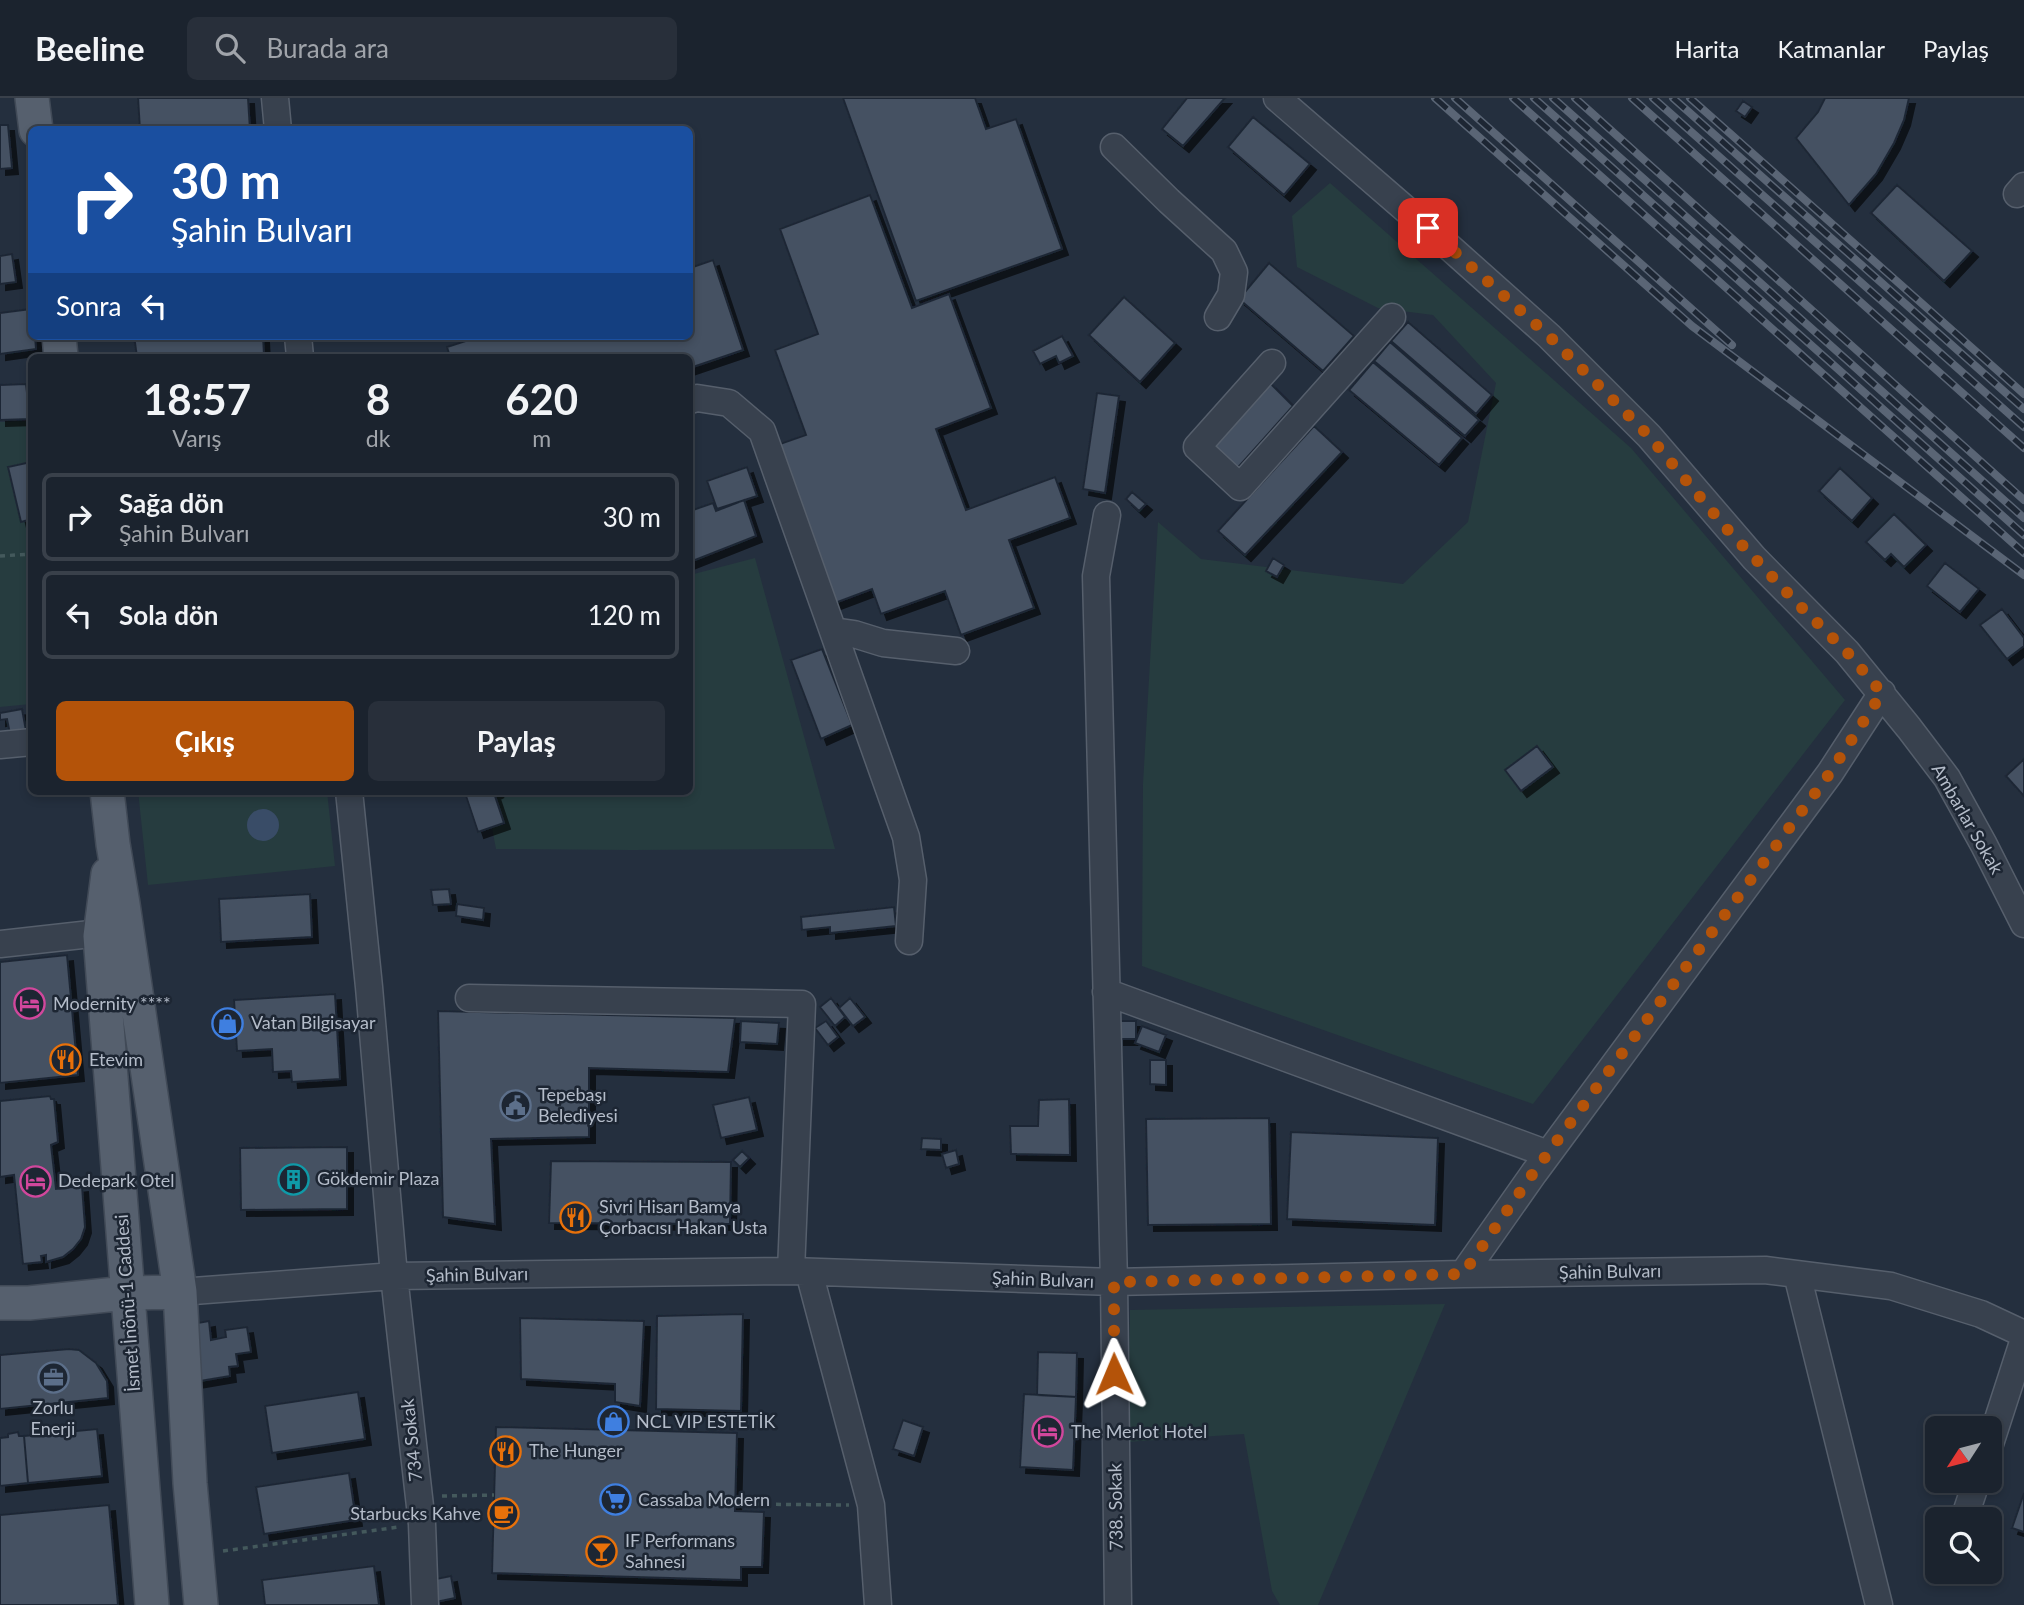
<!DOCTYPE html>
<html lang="tr">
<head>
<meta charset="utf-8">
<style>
	body { margin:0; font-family:Lato,sans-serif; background:#282f3a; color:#f1f3f6; height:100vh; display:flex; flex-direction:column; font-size:26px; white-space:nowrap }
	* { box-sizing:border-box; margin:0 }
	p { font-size:23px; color:#a0a4aa }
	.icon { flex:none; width:38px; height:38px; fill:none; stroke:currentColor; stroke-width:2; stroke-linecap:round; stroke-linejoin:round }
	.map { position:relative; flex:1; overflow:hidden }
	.details { position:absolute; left:28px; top:256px; width:665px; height:441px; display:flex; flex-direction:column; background:#1b232e; border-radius:10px; box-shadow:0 4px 10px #0003,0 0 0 2px #39404a }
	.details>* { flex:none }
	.banner { position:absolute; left:28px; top:28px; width:665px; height:214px; border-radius:10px; box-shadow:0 4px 10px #0003,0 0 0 2px #39404a; background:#1a4fa0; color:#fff; overflow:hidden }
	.needle { width:46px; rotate:234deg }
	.fabs { position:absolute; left:1925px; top:1318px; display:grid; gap:14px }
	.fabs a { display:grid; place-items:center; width:77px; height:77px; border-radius:10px; background:#1b232e; box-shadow:0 4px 10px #0003,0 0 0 2px #39404a; font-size:35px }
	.pin { position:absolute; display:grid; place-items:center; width:60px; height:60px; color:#fff; margin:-30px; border-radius:14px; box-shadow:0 4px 10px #0006 }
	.me { position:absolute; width:77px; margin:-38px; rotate:359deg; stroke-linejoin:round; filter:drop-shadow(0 0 5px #0008) }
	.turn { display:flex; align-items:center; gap:24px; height:147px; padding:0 28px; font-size:32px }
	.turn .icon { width:91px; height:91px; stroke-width:2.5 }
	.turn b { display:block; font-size:49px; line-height:60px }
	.then { display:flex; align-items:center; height:66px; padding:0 28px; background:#0003; gap:14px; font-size:26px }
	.eta { display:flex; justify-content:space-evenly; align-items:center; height:119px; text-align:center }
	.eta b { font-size:42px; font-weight:700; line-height:49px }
	.action { display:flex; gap:14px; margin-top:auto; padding:14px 28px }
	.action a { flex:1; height:80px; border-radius:10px; background:#b45309; color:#fff; font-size:28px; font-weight:700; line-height:80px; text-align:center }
	.action a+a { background:#282f3a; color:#f1f3f6 }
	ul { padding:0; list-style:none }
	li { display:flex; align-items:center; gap:21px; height:88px; margin:0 14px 10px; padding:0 14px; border:4px solid #39404a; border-radius:10px }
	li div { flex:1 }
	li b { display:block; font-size:26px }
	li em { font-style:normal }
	header { display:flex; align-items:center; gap:42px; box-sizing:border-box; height:98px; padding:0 35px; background:#1b232e; border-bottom:2px solid #39404a }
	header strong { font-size:33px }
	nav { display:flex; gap:38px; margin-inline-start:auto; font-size:24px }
	.search { width:490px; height:63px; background:#282f3a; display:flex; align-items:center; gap:18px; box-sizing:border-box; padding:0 24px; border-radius:10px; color:#a0a4aa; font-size:26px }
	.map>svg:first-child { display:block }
	.green { fill:#263c3f }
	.water { fill:#394c67 }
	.building { fill:#455162; stroke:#1f2835; stroke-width:2; filter:url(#shadow) }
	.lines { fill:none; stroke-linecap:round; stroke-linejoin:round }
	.minor-casing { stroke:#565f6c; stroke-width:29 }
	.major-casing { stroke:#414a57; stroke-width:36 }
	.path { stroke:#44595c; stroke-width:3.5; stroke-dasharray:5 5; stroke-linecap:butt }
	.minor { stroke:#38414e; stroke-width:26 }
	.major { stroke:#56606e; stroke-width:33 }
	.rail-casing { stroke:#5a6575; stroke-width:8 }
	.rail { stroke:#1d2633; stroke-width:5; stroke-dasharray:16; stroke-linecap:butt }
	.route { stroke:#b45309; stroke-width:12; stroke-dasharray:0 21.6 }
	.labels { text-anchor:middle; stroke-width:5; stroke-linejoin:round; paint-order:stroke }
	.street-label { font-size:18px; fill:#b4bcc9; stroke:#1d2633 }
	.poi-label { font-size:18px; fill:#b4bcc9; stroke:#1d2633; text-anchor:start }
</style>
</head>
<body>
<header>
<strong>Beeline</strong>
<div class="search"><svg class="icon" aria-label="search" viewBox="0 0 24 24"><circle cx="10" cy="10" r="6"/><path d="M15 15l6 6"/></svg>Burada ara</div>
<nav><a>Harita</a><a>Katmanlar</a><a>Paylaş</a></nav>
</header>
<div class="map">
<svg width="2024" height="1507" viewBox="0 0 2024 1507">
	<defs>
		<filter id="shadow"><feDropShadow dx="6" dy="6" stdDeviation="0" flood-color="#0009"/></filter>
	</defs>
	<rect width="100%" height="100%" fill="#242f3e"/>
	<!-- green -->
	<path class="green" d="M 1330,85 L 1631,350 L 1845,602 L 1533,1006 L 1142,868 L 1143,686 L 1158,424 L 1201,461 L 1403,486 L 1468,424 L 1496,285 L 1433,217 L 1378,210 L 1297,169 L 1292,118 Z
		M 29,323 L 32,349 L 31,606 L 0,609 L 0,324 Z
		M 755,460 L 835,751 L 632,752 L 496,751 L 485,693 L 690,693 L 690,477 Z
		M 138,693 L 327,693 L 335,768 L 148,787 Z
		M 1445,1206 L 1318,1507 L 1280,1507 L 1272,1493 L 1244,1336 L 1127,1344 L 1130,1212 Z"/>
	<!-- water -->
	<path class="water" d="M247 727a16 16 0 1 1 32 0a16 16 0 1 1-32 0Z"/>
	<!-- building -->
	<path class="building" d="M 138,0 L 248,0 L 250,32 L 140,32 Z
		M 843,0 L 975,0 L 986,31 L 1016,21 L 1062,151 L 916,203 Z
		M 1187,0 L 1225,0 L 1183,48 L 1162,31 Z
		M 1825,0 L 1909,0 L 1904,22 L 1894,45 L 1876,76 L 1849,107 L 1796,40 L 1818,14 Z
		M 1743,3 L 1752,9 L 1745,19 L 1736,13 Z
		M 1253,19 L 1310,66 L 1284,97 L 1228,49 Z
		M 0,27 L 8,27 L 12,70 L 0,71 Z
		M 1897,87 L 1972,153 L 1944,183 L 1871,115 Z
		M 870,97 L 912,210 L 949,196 L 991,310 L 936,331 L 966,412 L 1055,379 L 1070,420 L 1009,442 L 1034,510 L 961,537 L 945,493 L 881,516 L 872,491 L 835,505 L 777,347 L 806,337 L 775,252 L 818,236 L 780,131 Z
		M 12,156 L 16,184 L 0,186 L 0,158 Z
		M 713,162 L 743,252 L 690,270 L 690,259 L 450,259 L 447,249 L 481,238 L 690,238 L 690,170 Z
		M 1269,165 L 1354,238 L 1323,273 L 1239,201 Z
		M 1124,199 L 1175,245 L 1140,284 L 1089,237 Z
		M 31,211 L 32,238 L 35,238 L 36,251 L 0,256 L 0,215 Z
		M 1408,224 L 1492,297 L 1476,316 L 1391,243 Z
		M 134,238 L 263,238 L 264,257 L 242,259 L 137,259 Z
		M 1062,238 L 1073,258 L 1059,265 L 1056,258 L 1040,266 L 1033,253 Z
		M 1390,244 L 1479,322 L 1465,338 L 1374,263 Z
		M 1373,264 L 1462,340 L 1439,367 L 1349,292 Z
		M 1270,285 L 1293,308 L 1233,375 L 1208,352 Z
		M 26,286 L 30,321 L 0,322 L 0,287 Z
		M 1097,295 L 1119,298 L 1105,395 L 1083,391 Z
		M 1314,328 L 1342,354 L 1245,457 L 1218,433 Z
		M 31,364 L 32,421 L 21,424 L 8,369 Z
		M 747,369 L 757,398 L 717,411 L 707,383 Z
		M 1840,370 L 1872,400 L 1852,423 L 1819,393 Z
		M 1132,394 L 1146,406 L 1139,413 L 1126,401 Z
		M 744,402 L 756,438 L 690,464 L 690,413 L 713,405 L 716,413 Z
		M 1894,416 L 1926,447 L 1904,469 L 1891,456 L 1885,462 L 1866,444 Z
		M 1273,460 L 1284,467 L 1277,479 L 1266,473 Z
		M 1945,465 L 1979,491 L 1960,514 L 1927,488 Z
		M 2002,511 L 2024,540 L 2024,548 L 2007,561 L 1980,527 Z
		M 822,551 L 852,627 L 821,641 L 791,562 Z
		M 22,611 L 27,638 L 11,641 L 7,621 L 0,622 L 0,615 Z
		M 1537,648 L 1553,669 L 1521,693 L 1505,672 Z
		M 2024,661 L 2024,698 L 2006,678 Z
		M 472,693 L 498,693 L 494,695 L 504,725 L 478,734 L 465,695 Z
		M 449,791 L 451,806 L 433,807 L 431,792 Z
		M 310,796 L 312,839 L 221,844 L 219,801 Z
		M 457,806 L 484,810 L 483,822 L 456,818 Z
		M 894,809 L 896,828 L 830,835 L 830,829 L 802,832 L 801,819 Z
		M 67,857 L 78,977 L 0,985 L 0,864 Z
		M 335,896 L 340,981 L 292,984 L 291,973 L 273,974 L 272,951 L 237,953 L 234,902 Z
		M 831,900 L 845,919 L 835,928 L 820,909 Z
		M 850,900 L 865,919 L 853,928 L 839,910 Z
		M 438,913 L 735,920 L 728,974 L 589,970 L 589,1039 L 491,1041 L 495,1126 L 443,1119 Z
		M 741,923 L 779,925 L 777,946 L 740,944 Z
		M 826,923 L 838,939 L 828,947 L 815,930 Z
		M 1118,923 L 1136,923 L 1136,941 L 1118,941 Z
		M 1142,928 L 1166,937 L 1159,954 L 1135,945 Z
		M 1150,962 L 1166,962 L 1166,987 L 1150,986 Z
		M 50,998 L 51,1001 L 54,1001 L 58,1044 L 51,1047 L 56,1091 L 82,1088 L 85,1129 L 81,1141 L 73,1151 L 63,1159 L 46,1164 L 46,1157 L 41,1158 L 42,1164 L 23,1166 L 14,1077 L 0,1079 L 0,1003 Z
		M 749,999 L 757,1032 L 721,1040 L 713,1007 Z
		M 1069,1001 L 1070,1057 L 1011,1056 L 1010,1028 L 1038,1028 L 1039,1002 Z
		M 1269,1020 L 1271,1126 L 1148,1127 L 1146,1021 Z
		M 1291,1034 L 1438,1040 L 1435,1127 L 1287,1121 Z
		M 922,1040 L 941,1041 L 941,1052 L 921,1051 Z
		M 347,1049 L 347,1111 L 241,1112 L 240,1050 Z
		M 956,1052 L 959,1066 L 946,1070 L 942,1056 Z
		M 742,1053 L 749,1060 L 740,1069 L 733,1062 Z
		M 551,1063 L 731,1064 L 730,1126 L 549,1125 Z
		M 743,1216 L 741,1313 L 656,1311 L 657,1218 Z
		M 520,1220 L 644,1223 L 640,1308 L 615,1304 L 615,1286 L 521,1281 Z
		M 209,1223 L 211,1242 L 226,1239 L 225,1232 L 247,1229 L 251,1254 L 236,1256 L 238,1268 L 229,1269 L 230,1278 L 194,1284 L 186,1227 Z
		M 69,1251 L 79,1252 L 96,1265 L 107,1283 L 108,1300 L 0,1311 L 0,1257 Z
		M 1038,1254 L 1077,1255 L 1076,1299 L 1037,1297 Z
		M 358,1294 L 365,1341 L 272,1355 L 265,1308 Z
		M 1024,1296 L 1076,1299 L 1073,1372 L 1020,1369 Z
		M 903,1322 L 923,1329 L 914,1358 L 893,1351 Z
		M 496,1329 L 737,1335 L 735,1413 L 764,1414 L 762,1469 L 741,1469 L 741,1482 L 492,1475 Z
		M 97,1331 L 102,1378 L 28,1385 L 24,1338 Z
		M 18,1334 L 19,1338 L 24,1338 L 28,1385 L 0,1388 L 0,1340 L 8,1339 L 8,1336 Z
		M 349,1375 L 356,1422 L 264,1436 L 256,1389 Z
		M 2024,1395 L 2024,1434 L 2012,1430 Z
		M 109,1407 L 118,1507 L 0,1507 L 0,1417 Z
		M 374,1468 L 379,1507 L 265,1507 L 262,1482 Z
		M 451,1478 L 455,1500 L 436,1504 L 431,1482 Z"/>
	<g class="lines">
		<defs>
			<path id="minor" d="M 275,0 L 278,32
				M 1277,0 L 1447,147 L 1549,238 L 1649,338 L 1754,460 L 1847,554 L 1909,630 L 1947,680 L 1984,747 L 2024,826
				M 1114,49 L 1169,103 L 1224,153 L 1234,174 L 1231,197 L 1218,219
				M 2017,96 L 2024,88
				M 298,238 L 300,259
				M 1272,265 L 1197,349 L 1240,389 L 1392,219
				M 690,302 L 697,300 L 729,305 L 762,333 L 906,739 L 913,782 L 909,843
				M 1107,417 L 1096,478 L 1114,1184 L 1118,1507
				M 833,533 L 854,536 L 883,545 L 956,553
				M 0,647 L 32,644
				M 349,693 L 369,889 L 394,1178 L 422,1426 L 425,1507
				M 0,846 L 100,835
				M 1106,894 L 1548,1056
				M 469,900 L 802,906 L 791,1173
				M 809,1174 L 871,1407 L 878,1507
				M 1463,1176 L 1534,1075 L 1830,675 L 1882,595
				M 1797,1176 L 1879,1507
				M 180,1194 L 394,1178 L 791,1173 L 1114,1184 L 1463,1176 L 1765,1172 L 1891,1188 L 1981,1216 L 2024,1236
				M 1990,1346 L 2024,1241
				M 1964,1421 L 1977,1382"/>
			<path id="major" d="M 32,0 L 36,32
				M 59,238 L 61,259
				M 107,693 L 113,746 L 123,806 L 180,1194 L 190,1385 L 201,1507
				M 108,776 L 100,838 L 152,1507
				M 0,1205 L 29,1205 L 127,1195 L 180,1194"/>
		</defs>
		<!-- minor casing -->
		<use href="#minor" class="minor-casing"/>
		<!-- major casing -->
		<use href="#major" class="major-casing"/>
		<!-- path -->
		<path class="path" d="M 0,458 L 32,456
			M 442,1398 L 494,1397
			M 736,1406 L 849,1407
			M 223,1453 L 399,1429"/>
		<!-- minor -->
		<use href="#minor" class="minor"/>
		<!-- major -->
		<use href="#major" class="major"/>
		<defs>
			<path id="rail" d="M 1435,0 L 1692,228 L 2024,477
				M 1455,0 L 1732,247
				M 1513,0 L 2024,455
				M 1534,0 L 2024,437
				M 1553,0 L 2024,420
				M 1575,0 L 2024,402
				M 1632,0 L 2024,350
				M 1653,0 L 2024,329
				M 1673,0 L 2024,311
				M 1690,0 L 2024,296"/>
		</defs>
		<!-- rail casing -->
		<use href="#rail" class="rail-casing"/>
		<!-- rail -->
		<use href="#rail" class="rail"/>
	</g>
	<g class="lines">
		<!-- route -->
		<path class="route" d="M 1114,1276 L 1114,1184 L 1463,1176 L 1534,1074 L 1830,675 L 1882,595 L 1847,554 L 1798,506 L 1726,430 L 1649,338 L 1549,238 L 1428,130"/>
	</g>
	<!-- icons -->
	<defs>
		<symbol id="hotel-ring" viewBox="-11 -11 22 22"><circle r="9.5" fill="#1d2633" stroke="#d1479c" stroke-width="1.5"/><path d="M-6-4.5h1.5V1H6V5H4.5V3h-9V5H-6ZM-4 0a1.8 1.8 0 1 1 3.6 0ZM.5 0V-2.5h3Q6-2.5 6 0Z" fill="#d1479c"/></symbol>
		<symbol id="shop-ring" viewBox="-11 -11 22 22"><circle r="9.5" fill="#1d2633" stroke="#3f7fe0" stroke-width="1.5"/><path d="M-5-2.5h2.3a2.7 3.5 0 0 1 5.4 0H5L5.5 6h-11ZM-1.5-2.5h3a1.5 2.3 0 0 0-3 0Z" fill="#3f7fe0"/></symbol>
		<symbol id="restaurant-ring" viewBox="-11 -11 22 22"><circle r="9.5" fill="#1d2633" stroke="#e8710a" stroke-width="1.5"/><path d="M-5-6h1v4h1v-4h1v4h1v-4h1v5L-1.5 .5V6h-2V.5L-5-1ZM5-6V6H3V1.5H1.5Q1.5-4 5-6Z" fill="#e8710a"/></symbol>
		<symbol id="civic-ring" viewBox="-11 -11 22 22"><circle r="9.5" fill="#1d2633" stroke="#5c6f8a" stroke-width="1.5"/><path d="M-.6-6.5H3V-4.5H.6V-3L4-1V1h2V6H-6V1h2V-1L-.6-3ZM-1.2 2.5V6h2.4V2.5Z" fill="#5c6f8a"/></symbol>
		<symbol id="building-ring" viewBox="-11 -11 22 22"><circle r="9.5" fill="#1d2633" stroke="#0f9aa8" stroke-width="1.5"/><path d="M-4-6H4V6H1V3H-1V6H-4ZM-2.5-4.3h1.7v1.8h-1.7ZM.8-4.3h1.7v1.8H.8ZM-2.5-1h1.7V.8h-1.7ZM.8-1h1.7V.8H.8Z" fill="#0f9aa8"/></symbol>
		<symbol id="office-ring" viewBox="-11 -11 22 22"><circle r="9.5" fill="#1d2633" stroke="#5c6f8a" stroke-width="1.5"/><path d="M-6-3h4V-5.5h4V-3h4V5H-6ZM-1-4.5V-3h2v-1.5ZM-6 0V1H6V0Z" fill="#5c6f8a"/></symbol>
		<symbol id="supermarket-ring" viewBox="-11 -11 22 22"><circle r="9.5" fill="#1d2633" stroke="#3f7fe0" stroke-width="1.5"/><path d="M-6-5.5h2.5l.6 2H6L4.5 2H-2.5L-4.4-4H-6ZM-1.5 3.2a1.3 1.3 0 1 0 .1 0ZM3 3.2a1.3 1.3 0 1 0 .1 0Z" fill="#3f7fe0"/></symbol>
		<symbol id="cafe-ring" viewBox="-11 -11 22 22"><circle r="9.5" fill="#1d2633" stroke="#e8710a" stroke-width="1.5"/><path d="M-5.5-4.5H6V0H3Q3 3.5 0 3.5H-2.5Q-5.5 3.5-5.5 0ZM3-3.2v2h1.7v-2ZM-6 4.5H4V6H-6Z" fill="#e8710a"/></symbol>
		<symbol id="bar-ring" viewBox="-11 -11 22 22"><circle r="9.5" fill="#1d2633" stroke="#e8710a" stroke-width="1.5"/><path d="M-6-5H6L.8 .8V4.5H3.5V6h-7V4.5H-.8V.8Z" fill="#e8710a"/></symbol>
	</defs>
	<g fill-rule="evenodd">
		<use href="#hotel-ring" x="12" y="888" width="35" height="35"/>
		<use href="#shop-ring" x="210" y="908" width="35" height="35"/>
		<use href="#restaurant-ring" x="48" y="944" width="35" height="35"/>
		<use href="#civic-ring" x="498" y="990" width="35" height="35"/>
		<use href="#building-ring" x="276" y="1064" width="35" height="35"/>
		<use href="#hotel-ring" x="18" y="1066" width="35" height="35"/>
		<use href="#restaurant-ring" x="558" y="1102" width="35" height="35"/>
		<use href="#office-ring" x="36" y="1262" width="35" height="35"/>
		<use href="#shop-ring" x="596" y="1306" width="35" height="35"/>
		<use href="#hotel-ring" x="1030" y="1316" width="35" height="35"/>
		<use href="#restaurant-ring" x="488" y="1336" width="35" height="35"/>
		<use href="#supermarket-ring" x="598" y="1384" width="35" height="35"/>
		<use href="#cafe-ring" x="486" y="1398" width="35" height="35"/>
		<use href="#bar-ring" x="584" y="1436" width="35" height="35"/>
	</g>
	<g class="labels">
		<!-- street labels -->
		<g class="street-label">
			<text transform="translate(1967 721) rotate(60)" y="6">Ambarlar Sokak</text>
			<text transform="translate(1610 1174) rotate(-1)" y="6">Şahin Bulvarı</text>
			<text transform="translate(477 1177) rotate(-1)" y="6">Şahin Bulvarı</text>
			<text transform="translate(1043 1182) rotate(2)" y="6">Şahin Bulvarı</text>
			<text transform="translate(128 1205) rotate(-94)" y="6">İsmet İnönü-1 Caddesi</text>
			<text transform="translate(412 1342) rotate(-96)" y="6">734 Sokak</text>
			<text transform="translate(1116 1409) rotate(-91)" y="6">738. Sokak</text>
		</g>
		<!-- poi labels -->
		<g class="poi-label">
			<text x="53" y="912">Modernity ****</text>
			<text x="251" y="931">Vatan Bilgisayar</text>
			<text x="89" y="968">Etevim</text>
			<text x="538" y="1003">Tepebaşı<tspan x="538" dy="21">Belediyesi</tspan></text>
			<text x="317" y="1087">Gökdemir Plaza</text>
			<text x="58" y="1089">Dedepark Otel</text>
			<text x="599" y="1115">Sivri Hisarı Bamya<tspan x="599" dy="21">Çorbacısı Hakan Usta</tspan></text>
			<text x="53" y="1316" text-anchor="middle">Zorlu<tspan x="53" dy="21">Enerji</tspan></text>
			<text x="636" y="1330">NCL VIP ESTETİK</text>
			<text x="1071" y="1340">The Merlot Hotel</text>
			<text x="529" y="1359">The Hunger</text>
			<text x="638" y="1408">Cassaba Modern</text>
			<text x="481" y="1422" text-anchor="end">Starbucks Kahve</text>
			<text x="625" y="1449">IF Performans<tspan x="625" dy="21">Sahnesi</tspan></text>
		</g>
	</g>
</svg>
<div class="fabs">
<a><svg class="needle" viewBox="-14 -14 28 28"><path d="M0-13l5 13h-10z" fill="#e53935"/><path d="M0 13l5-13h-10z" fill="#a0a4aa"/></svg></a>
<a><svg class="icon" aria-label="search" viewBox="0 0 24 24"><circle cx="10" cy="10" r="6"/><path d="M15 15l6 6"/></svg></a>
</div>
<div class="pin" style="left:1428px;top:130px;background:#d93025"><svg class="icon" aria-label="arrive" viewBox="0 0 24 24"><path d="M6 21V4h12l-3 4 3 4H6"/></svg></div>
<svg class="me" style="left:1114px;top:1276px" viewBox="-20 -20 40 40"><path d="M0-17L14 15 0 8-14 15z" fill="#b45309" stroke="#fff" stroke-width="4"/></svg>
<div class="banner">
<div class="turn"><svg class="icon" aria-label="right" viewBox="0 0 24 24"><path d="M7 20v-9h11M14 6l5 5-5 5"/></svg><div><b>30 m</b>Şahin Bulvarı</div></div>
<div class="then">Sonra<svg class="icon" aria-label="left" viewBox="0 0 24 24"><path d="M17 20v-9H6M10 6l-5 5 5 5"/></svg></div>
</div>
<section class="details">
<div class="eta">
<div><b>18:57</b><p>Varış</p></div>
<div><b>8</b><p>dk</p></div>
<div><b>620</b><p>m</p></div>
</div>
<ul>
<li><svg class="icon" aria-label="right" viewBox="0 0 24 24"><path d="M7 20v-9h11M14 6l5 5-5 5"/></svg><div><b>Sağa dön</b><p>Şahin Bulvarı</p></div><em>30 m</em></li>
<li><svg class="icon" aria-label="left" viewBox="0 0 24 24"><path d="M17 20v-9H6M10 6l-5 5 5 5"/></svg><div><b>Sola dön</b></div><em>120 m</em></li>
</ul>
<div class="action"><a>Çıkış</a><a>Paylaş</a></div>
</section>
</div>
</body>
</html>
